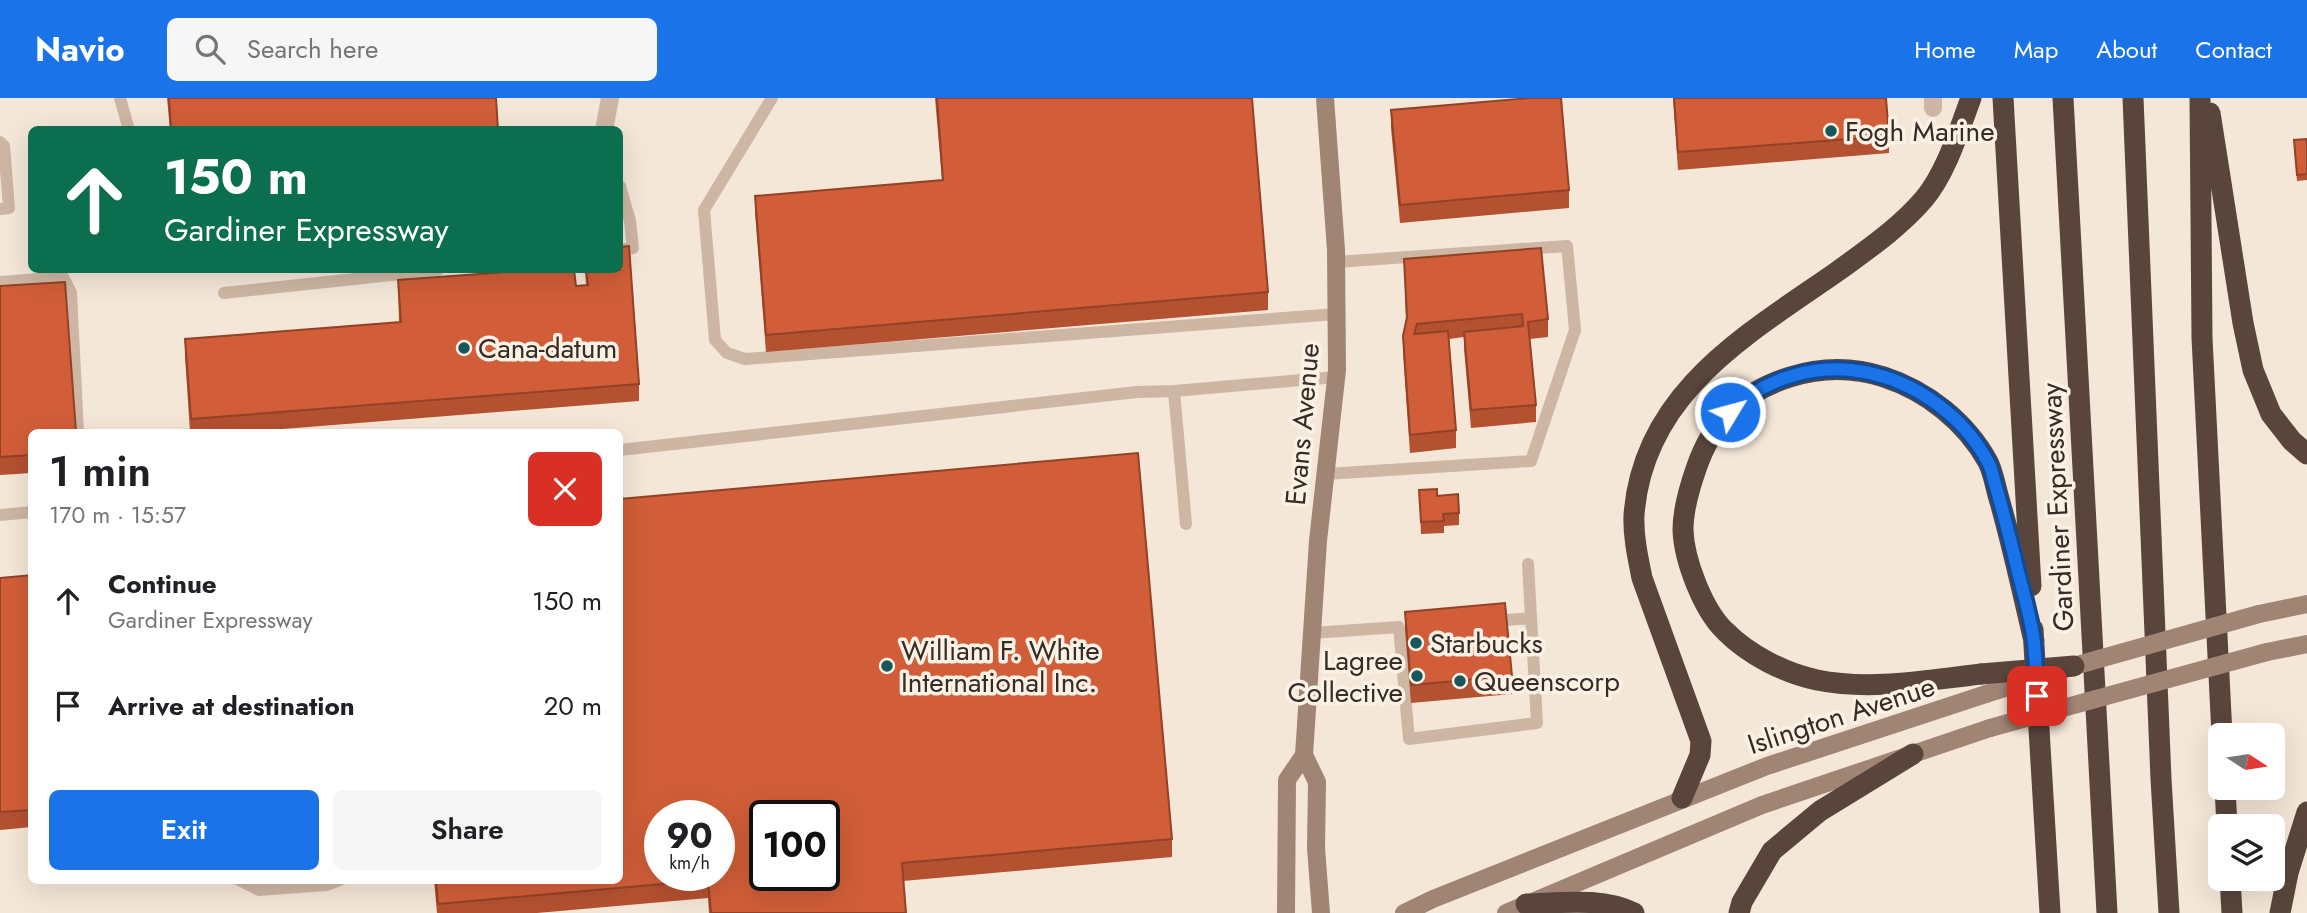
<!DOCTYPE html>
<html lang="en">
<head>
<meta charset="utf-8">
<style>
	body { margin:0; font-family:Jost,sans-serif; background:#f6f6f6; color:#202124; height:100vh; display:flex; flex-direction:column; font-size:26px; white-space:nowrap }
	* { box-sizing:border-box; margin:0 }
	p { font-size:23px; color:#757577 }
	.icon { flex:none; width:38px; height:38px; fill:none; stroke:currentColor; stroke-width:2; stroke-linecap:round; stroke-linejoin:round }
	.map { position:relative; flex:1; overflow:hidden }
	.sheet { position:absolute; left:28px; top:331px; width:595px; height:455px; display:flex; flex-direction:column; background:#fff; border-radius:10px; box-shadow:0 7px 28px #0002 }
	.sheet>* { flex:none }
	.top-card { position:absolute; left:28px; top:28px; width:595px; height:147px; border-radius:10px; box-shadow:0 7px 28px #0002; background:#0b6e4f; color:#fff; overflow:hidden }
	.needle { width:46px; rotate:102deg }
	.controls { position:absolute; left:2208px; top:625px; display:grid; gap:14px }
	.controls a { display:grid; place-items:center; width:77px; height:77px; border-radius:10px; background:#fff; box-shadow:0 7px 28px #0002; font-size:35px }
	.speed { position:absolute; left:644px; top:702px; display:flex; gap:14px; font-size:35px; font-weight:700; text-align:center }
	.speed>* { display:grid; place-content:center; width:91px; height:91px; border-radius:50%; background:#fff; box-shadow:0 7px 28px #0002; line-height:1 }
	.speed small { font-size:18px; font-weight:400 }
	.speed .limit { border:4px solid #111; border-radius:10px; background:#fff; color:#111 }
	.pin { position:absolute; display:grid; place-items:center; width:60px; height:60px; color:#fff; margin:-30px; border-radius:14px; box-shadow:0 4px 10px #0006 }
	.me { position:absolute; width:77px; margin:-38px; rotate:53deg; stroke-linejoin:round; filter:drop-shadow(0 0 5px #0008) }
	.turn { display:flex; align-items:center; gap:24px; height:147px; padding:0 21px; font-size:32px }
	.turn .icon { width:91px; height:91px; stroke-width:2.5 }
	.turn b { display:block; font-size:49px; line-height:60px }
	.round { display:grid; place-items:center; flex:none; width:74px; height:74px; border-radius:10px; background:#f6f6f6 }
	.headline { display:flex; align-items:center; justify-content:space-between; height:119px; padding:0 21px }
	h1 { font-size:42px; font-weight:600; line-height:52px }
	.primary-button { display:flex; gap:14px; margin-top:auto; padding:14px 21px }
	.primary-button a { flex:1; height:80px; border-radius:10px; background:#1a73e8; color:#fff; font-size:28px; font-weight:600; line-height:80px; text-align:center }
	.primary-button a+a { background:#f6f6f6; color:#202124 }
	ul { padding:0; list-style:none }
	li { display:flex; align-items:center; gap:21px; height:105px; padding:0 21px }
	li div { flex:1 }
	li b { display:block; font-size:26px }
	li em { font-style:normal }
	header { display:flex; align-items:center; gap:42px; box-sizing:border-box; height:98px; padding:0 35px; background:#1a73e8; color:#fff }
	header strong { font-size:33px }
	nav { display:flex; gap:38px; margin-inline-start:auto; font-size:24px }
	.search { width:490px; height:63px; background:#f6f6f6; display:flex; align-items:center; gap:18px; box-sizing:border-box; padding:0 24px; border-radius:10px; color:#757577; font-size:26px }
	.map>svg:first-child { display:block }
	.lines { fill:none; stroke-linecap:round; stroke-linejoin:round }
	.service { stroke:#cdb6a3; stroke-width:12 }
	.minor { stroke:#cdb6a3; stroke-width:18 }
	.secondary { stroke:#a08474; stroke-width:18 }
	.motorway { stroke:#59453c; stroke-width:21 }
	.secondary-bridge { stroke:#a08474; stroke-width:18 }
	.motorway-bridge { stroke:#59453c; stroke-width:21 }
	.wall { fill:#b45130 }
	.building { fill:#d15e38; stroke:#924227; stroke-width:2; fill-rule:evenodd }
	.route-casing { stroke:#114b97; stroke-width:18 }
	.route { stroke:#1a73e8; stroke-width:12 }
	.poi-dot { fill:#17575c; stroke:#fbf1e5; stroke-width:2.5 }
	.labels { text-anchor:middle; stroke-width:7; stroke-linejoin:round; paint-order:stroke }
	.poi-label { font-size:28px; fill:#372b26; stroke:#fbf1e5; text-anchor:start }
	.street-label { font-size:28px; fill:#372b26; stroke:#fbf1e5 }
</style>
</head>
<body>
<header>
<strong>Navio</strong>
<div class="search"><svg class="icon" aria-label="search" viewBox="0 0 24 24"><circle cx="10" cy="10" r="6"/><path d="M15 15l6 6"/></svg>Search here</div>
<nav><a>Home</a><a>Map</a><a>About</a><a>Contact</a></nav>
</header>
<div class="map">
<svg width="2307" height="815" viewBox="0 0 2307 815">
	<rect width="100%" height="100%" fill="#f4e7d8"/>
	<g class="lines">
		<!-- service -->
		<path class="service" d="M 120,0 L 129,32
			M 772,0 L 704,112 L 715,242 L 727,255 L 745,261 L 1337,216
			M 0,44 L 4,48 L 9,110 L 0,111
			M 620,88 L 630,123 L 633,150 L 620,152
			M 0,184 L 63,179 L 71,195 L 78,334
			M 224,195 L 438,172
			M 620,352 L 1137,294 L 1174,293
			M 1326,376 L 1531,363 L 1575,232 L 1567,148 L 1336,164
			M 0,417 L 32,414
			M 1186,426 L 1174,293 L 1336,279
			M 1493,523 L 1531,520
			M 1312,535 L 1399,529 L 1409,641 L 1537,625 L 1528,466
			M 239,782 L 259,792 L 326,787 L 340,782"/>
		<!-- minor -->
		<path class="minor" d="M 1933,0 L 1933,10
			M 604,32 L 610,0"/>
		<!-- secondary -->
		<path class="secondary" d="M 2259,516 L 2307,506
			M 2267,554 L 2307,546
			M 1286,815 L 1287,682 L 1304,657
			M 1321,815 L 1316,750 L 1317,684 L 1304,657 L 1318,443 L 1337,272 L 1336,152 L 1325,0
			M 1404,815 L 1433,801 L 1767,668 L 1986,596
			M 1506,815 L 1762,707 L 1990,630"/>
		<!-- motorway -->
		<path class="motorway" d="M 2003,0 L 2031,488
			M 2063,0 L 2107,815
			M 2133,0 L 2161,681 L 2169,815
			M 2200,0 L 2202,240 L 2222,637
			M 2210,15 L 2243,225 L 2253,272 L 2271,316 L 2292,343 L 2307,356
			M 2033,531 L 2050,815
			M 1981,576 C 1927,582 1871,593 1817,582 C 1784,575 1749,557 1725,533 C 1703,512 1684,462 1683,432 C 1683,411 1689,391 1696,371 C 1712,323 1742,294 1790,279 C 1822,269 1853,269 1884,279 C 1927,293 1966,324 1988,364 C 1994,376 1996,392 2000,404 C 2013,450 2023,497 2034,543
			M 2225,690 L 2227,728
			M 1682,700 L 1700,657 L 1701,643 L 1642,480 C 1638,460 1633,438 1634,417 C 1643,294 1748,236 1838,173 C 1868,151 1899,130 1924,101 C 1946,75 1959,32 1971,0
			M 2230,780 L 2232,815
			M 1526,806 C 1562,805 1602,799 1634,815
			M 1739,815 L 1742,804 L 1772,753 L 1820,713 L 1913,656
			M 2280,815 L 2288,775 L 2307,714"/>
		<!-- secondary-bridge -->
		<path class="secondary-bridge" d="M 1986,596 L 2074,568 L 2259,516
			M 1990,630 L 2267,554"/>
		<!-- motorway-bridge -->
		<path class="motorway-bridge" d="M 1981,576 L 2074,568"/>
	</g>
	<!-- wall -->
	<path class="wall" d="M 167,0 L 496,0 L 498,32 L 170,32 Z
		M 935,0 L 1252,0 L 1268,194 L 1268,212 L 766,254 L 755,115 L 755,98 L 942,82 Z
		M 1673,0 L 1886,0 L 1889,38 L 1889,55 L 1678,72 Z
		M 1391,12 L 1569,92 L 1569,110 L 1400,125 L 1391,30 Z
		M 2307,41 L 2307,82 L 2297,83 L 2294,48 Z
		M 1404,161 L 1548,221 L 1548,239 L 1530,241 L 1536,307 L 1536,324 L 1471,330 L 1464,251 L 1464,239 L 1449,241 L 1456,332 L 1456,350 L 1410,355 L 1403,255 L 1403,238 L 1406,222 Z
		M 585,172 L 620,172 L 639,286 L 639,303 L 244,334 L 190,334 L 185,258 L 185,241 L 399,224 L 398,182 L 576,188 L 586,187 Z
		M 0,188 L 32,334 L 32,375 L 0,377 Z
		M 1419,392 L 1437,398 L 1459,415 L 1459,427 L 1444,428 L 1444,435 L 1421,436 Z
		M 32,477 L 32,729 L 0,732 L 0,480 Z
		M 1405,514 L 1512,578 L 1512,596 L 1411,605 L 1405,532 Z
		M 1172,741 L 1172,759 L 903,783 L 906,815 L 709,815 L 708,800 L 537,815 L 437,815 L 434,782 L 620,782 Z"/>
	<!-- building -->
	<path class="building" d="M 169,0 L 496,0 L 498,32 L 171,32 Z
		M 937,0 L 1252,0 L 1268,194 L 766,237 L 755,98 L 943,82 Z
		M 1530,0 L 1561,0 L 1569,92 L 1400,107 L 1391,12 Z
		M 1674,0 L 1886,0 L 1889,38 L 1678,54 Z
		M 2307,41 L 2307,76 L 2297,77 L 2294,42 Z
		M 629,148 L 639,286 L 191,321 L 185,241 L 401,224 L 398,182 L 532,172 L 574,172 L 576,188 L 588,187 L 586,172 L 620,172 L 620,149 Z
		M 1541,150 L 1548,221 L 1528,224 L 1536,307 L 1471,312 L 1464,234 L 1523,228 L 1522,216 L 1417,226 L 1414,236 L 1448,233 L 1456,332 L 1410,337 L 1403,238 L 1407,219 L 1404,161 Z
		M 65,184 L 76,334 L 32,334 L 32,357 L 0,359 L 0,188 Z
		M 1138,355 L 1172,741 L 902,765 L 906,815 L 711,815 L 708,782 L 438,806 L 436,782 L 620,782 L 620,401 ZM 660,718 L 719,718 L 719,777 L 660,777 ZM 765,718 L 824,718 L 824,777 L 765,777 Z
		M 1437,391 L 1437,398 L 1458,396 L 1459,415 L 1443,416 L 1444,423 L 1421,424 L 1419,392 Z
		M 32,477 L 32,712 L 0,714 L 0,480 Z
		M 1505,505 L 1512,578 L 1411,587 L 1405,514 Z"/>
	<g class="lines">
		<defs>
			<path id="route" d="M 1730,314 C 1761,283 1807,268 1851,272 C 1908,278 1961,314 1988,364 C 1992,371 1993,381 1996,389 C 2003,413 2009,437 2015,461 C 2021,489 2031,517 2034,545 C 2036,562 2036,580 2037,598"/>
		</defs>
		<!-- route casing -->
		<use href="#route" class="route-casing"/>
		<!-- route -->
		<use href="#route" class="route"/>
	</g>
	<!-- markers -->
	<g class="poi-dot">
		<circle cx="1831" cy="33" r="7"/>
		<circle cx="464" cy="250" r="7"/>
		<circle cx="1416" cy="545" r="7"/>
		<circle cx="887" cy="568" r="7"/>
		<circle cx="1417" cy="578" r="7"/>
		<circle cx="1460" cy="583" r="7"/>
	</g>
	<g class="labels">
		<!-- poi labels -->
		<g class="poi-label">
			<text x="1845" y="43">Fogh Marine</text>
			<text x="478" y="260">Cana-datum</text>
			<text x="1430" y="555">Starbucks</text>
			<text x="901" y="562">William F. White<tspan x="901" dy="32">International Inc.</tspan></text>
			<text x="1403" y="572" text-anchor="end">Lagree<tspan x="1403" dy="32">Collective</tspan></text>
			<text x="1474" y="593">Queenscorp</text>
		</g>
		<!-- street labels -->
		<g class="street-label">
			<text transform="translate(1302 326) rotate(-85)" y="10">Evans Avenue</text>
			<text transform="translate(2057 409) rotate(-93)" y="10">Gardiner Expressway</text>
			<text transform="translate(1841 617) rotate(-18)" y="10">Islington Avenue</text>
		</g>
	</g>
</svg>
<div class="controls">
<a><svg class="needle" viewBox="-14 -14 28 28"><path d="M0-13l5 13h-10z" fill="#e53935"/><path d="M0 13l5-13h-10z" fill="#757577"/></svg></a>
<a><svg class="icon" aria-label="layers" viewBox="0 0 24 24"><path d="M12 4l9 5-9 5-9-5zM3 14l9 5 9-5"/></svg></a>
</div>
<div class="speed"><div>90<small>km/h</small></div><div class="limit">100</div></div>
<div class="pin" style="left:2037px;top:598px;background:#d93025"><svg class="icon" aria-label="arrive" viewBox="0 0 24 24"><path d="M6 21V4h12l-3 4 3 4H6"/></svg></div>
<svg class="me" style="left:1730px;top:314px" viewBox="-20 -20 40 40"><circle r="17" fill="#1a73e8" stroke="#fff" stroke-width="3"/><path d="M0-11L8 9 0 5-8 9z" fill="#fff"/></svg>
<div class="top-card">
<div class="turn"><svg class="icon" aria-label="ahead" viewBox="0 0 24 24"><path d="M12 20V5M6 11l6-6 6 6"/></svg><div><b>150 m</b>Gardiner Expressway</div></div>
</div>
<section class="sheet">
<div class="headline"><div><h1>1 min</h1><p>170 m · 15:57</p></div><a class="round" style="background:#d93025;color:#fff"><svg class="icon" aria-label="close" viewBox="0 0 24 24"><path d="M6 6l12 12M18 6L6 18"/></svg></a></div>
<ul>
<li><svg class="icon" aria-label="ahead" viewBox="0 0 24 24"><path d="M12 20V5M6 11l6-6 6 6"/></svg><div><b>Continue</b><p>Gardiner Expressway</p></div><em>150 m</em></li>
<li><svg class="icon" aria-label="arrive" viewBox="0 0 24 24"><path d="M6 21V4h12l-3 4 3 4H6"/></svg><div><b>Arrive at destination</b></div><em>20 m</em></li>
</ul>
<div class="primary-button"><a>Exit</a><a>Share</a></div>
</section>
</div>
</body>
</html>
